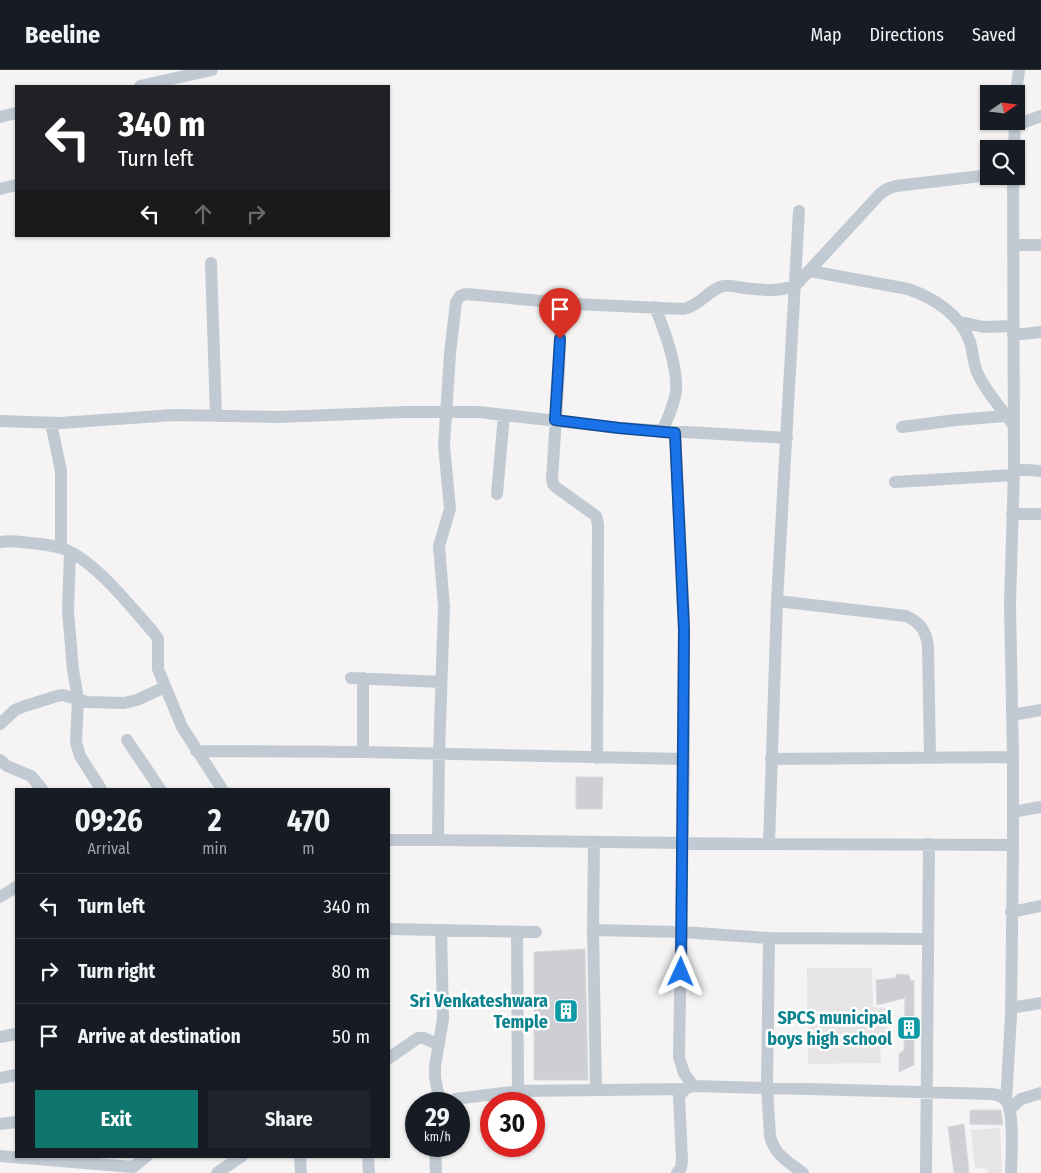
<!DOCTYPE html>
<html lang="en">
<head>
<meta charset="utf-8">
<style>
	body { margin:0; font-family:"Fira Sans Condensed",sans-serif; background:#20242c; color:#f1f3f6; height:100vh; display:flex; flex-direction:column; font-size:19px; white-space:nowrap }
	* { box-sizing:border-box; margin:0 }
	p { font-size:16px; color:#9ea1a6 }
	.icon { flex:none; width:28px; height:28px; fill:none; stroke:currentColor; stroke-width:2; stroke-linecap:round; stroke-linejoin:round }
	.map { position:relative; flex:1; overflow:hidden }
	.details { position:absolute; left:15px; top:718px; width:375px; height:370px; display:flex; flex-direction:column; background:#171b24; border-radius:0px; box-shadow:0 1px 4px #0004 }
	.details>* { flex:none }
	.banner { position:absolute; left:15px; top:15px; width:375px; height:152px; border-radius:0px; box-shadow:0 1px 4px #0004; background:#202124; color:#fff; overflow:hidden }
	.needle { width:32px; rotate:76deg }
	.fabs { position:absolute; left:980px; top:15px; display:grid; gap:10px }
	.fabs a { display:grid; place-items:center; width:45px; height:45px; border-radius:0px; background:#171b24; box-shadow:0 1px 4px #0004; font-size:25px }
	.speed { position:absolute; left:405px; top:1022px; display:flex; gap:10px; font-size:25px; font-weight:700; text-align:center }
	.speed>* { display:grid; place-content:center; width:65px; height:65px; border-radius:50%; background:#171b24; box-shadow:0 1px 4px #0004; line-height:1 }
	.speed small { font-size:12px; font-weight:400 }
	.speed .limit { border:8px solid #d22; background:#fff; color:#111 }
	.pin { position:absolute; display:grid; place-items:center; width:42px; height:42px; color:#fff; margin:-51px -21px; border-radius:50% 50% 50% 0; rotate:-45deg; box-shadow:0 0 5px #0007 }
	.pin .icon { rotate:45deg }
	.me { position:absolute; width:55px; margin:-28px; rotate:1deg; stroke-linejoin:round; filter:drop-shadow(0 0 4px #0008) }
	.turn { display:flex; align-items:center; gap:18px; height:105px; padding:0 20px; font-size:22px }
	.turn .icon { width:65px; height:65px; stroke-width:2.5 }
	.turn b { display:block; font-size:35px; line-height:42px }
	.lanes { display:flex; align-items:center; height:48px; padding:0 20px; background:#0003; justify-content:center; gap:25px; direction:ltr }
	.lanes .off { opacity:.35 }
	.eta { display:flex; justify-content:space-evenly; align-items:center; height:85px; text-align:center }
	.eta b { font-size:30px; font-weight:700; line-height:35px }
	.primary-button { display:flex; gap:10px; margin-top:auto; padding:10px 20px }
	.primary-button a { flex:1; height:58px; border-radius:0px; background:#0f766e; color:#fff; font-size:20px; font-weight:700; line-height:58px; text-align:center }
	.primary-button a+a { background:#20242c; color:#f1f3f6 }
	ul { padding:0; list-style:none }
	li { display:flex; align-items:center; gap:15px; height:65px; padding:0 20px; border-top:1px solid #363941 }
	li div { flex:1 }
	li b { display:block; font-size:19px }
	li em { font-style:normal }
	header { display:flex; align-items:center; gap:30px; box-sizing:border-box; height:70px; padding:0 25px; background:#171b24; border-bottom:1px solid #363941 }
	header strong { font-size:24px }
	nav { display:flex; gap:28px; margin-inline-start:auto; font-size:18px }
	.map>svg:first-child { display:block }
	.education { fill:#e6e4e5 }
	.building { fill:#cdcfd5; stroke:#d7d9de }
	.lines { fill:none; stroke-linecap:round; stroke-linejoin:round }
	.minor { stroke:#c1cad2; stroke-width:12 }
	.route-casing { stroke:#114b97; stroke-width:12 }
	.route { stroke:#1a73e8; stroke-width:9 }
	.labels { text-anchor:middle; stroke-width:5; stroke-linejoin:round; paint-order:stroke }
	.culture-label { font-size:18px; font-weight:bold; fill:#0d838f; stroke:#fff; text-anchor:end }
</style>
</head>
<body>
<header>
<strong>Beeline</strong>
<nav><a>Map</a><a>Directions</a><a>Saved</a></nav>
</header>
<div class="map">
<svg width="1041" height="1103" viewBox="0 0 1041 1103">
	<rect width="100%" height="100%" fill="#f5f3f3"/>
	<!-- education -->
	<path class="education" d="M 807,898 L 872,898 L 873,937 L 887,938 L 888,977 L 880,979 L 881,993 L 808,994 Z
		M 1000,1058 L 1002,1103 L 988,1103 L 987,1099 L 975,1098 L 971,1060 Z"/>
	<!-- building -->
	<path class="building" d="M 576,707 L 603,707 L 602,739 L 576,739 Z
		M 585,879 L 588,1010 L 534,1010 L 534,882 Z
		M 897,904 L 909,905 L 910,910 L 914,911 L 914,995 L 899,1002 L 899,984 L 904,980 L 905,928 L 877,935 L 876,910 L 896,908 Z
		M 970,1040 L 1001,1040 L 1003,1055 L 970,1054 Z
		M 964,1054 L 969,1103 L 954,1103 L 948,1057 Z"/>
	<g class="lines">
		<!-- minor -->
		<path class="minor" d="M 140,16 L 212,0
			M 1016,24 L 1019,0
			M 0,47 L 16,43
			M 1014,56 L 1041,46
			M 1014,79 L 1015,51
			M 0,119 L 16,115
			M 1013,175 L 1041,175
			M 211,193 L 216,346
			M 810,201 L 908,219 C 934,228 961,245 970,272 C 973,282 973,292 977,302 C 985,321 1002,339 1014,356
			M 561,233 L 559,302 L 552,409 L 553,414 L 557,418 L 596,446 L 598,454 L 597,688
			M 655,237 C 664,259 678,297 676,321 C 674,335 668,348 662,362
			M 960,252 L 984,257 L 1013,256
			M 1013,265 L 1041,262
			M 0,351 L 60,353 L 174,345 L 279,347 L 404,342 L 478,342 L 619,358 L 787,368
			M 51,353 L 61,401 L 61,478
			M 902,357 L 956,350 L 1006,346
			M 1014,399 L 1041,401
			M 895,412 L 1013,405
			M 497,424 L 504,345
			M 1012,444 L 1041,444
			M 0,472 C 10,470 20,472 31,473 C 41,474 51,475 61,478 C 93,488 131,537 154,563 L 158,569 L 158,599 L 182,657 L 222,719
			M 70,482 L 68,541 L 73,600 L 78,629 L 76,672 L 80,686 L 101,719
			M 777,531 L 906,546 C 920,552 926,561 928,576 L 930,687
			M 351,608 L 441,612
			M 1012,645 L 1041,640
			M 0,654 L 15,640 L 22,637 L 57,626 L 63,625 L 87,632 L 124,633 L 137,630 L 165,617
			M 127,670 L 160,719
			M 196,681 L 363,682 L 684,689 L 684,546 L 675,363
			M 363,682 L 363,608
			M 684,689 L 679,987 L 684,1003 L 693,1016
			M 771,689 L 1013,687
			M 0,690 L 7,696 L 31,706 L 42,719
			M 1013,742 L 1041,737
			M 389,770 L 438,770 L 769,774 L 1013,775
			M 438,770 L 439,684 L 444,537 L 439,476 L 450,439 L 444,375 L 450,284 L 456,232 L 460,226 L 466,224 L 574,234 L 684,239 C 701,235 710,218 724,216 C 731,215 738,217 744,218 C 763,220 777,222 795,216 L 880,124 L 887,119 L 896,116 L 989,105
			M 594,772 L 593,860 L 596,1019
			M 769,774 L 777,531 L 799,141
			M 0,827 L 16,817
			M 1011,842 L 1041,836
			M 389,859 L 536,862
			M 593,860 L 682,862 L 769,868 L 927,869
			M 517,862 L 518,1021
			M 769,868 L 767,1017 L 770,1066 C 774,1084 788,1092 803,1103
			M 1011,938 L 1041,933
			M 0,967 L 16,964
			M 389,988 L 418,968 L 424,968 L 439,975
			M 0,1008 L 16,1005
			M 1006,1031 L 1011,946 L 1013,775 L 1013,687 L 1010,535 L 1014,399 L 1013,106
			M 440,1034 L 435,1007 L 435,996 L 443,949 L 441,860
			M 445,1034 L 455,1029 L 518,1021 L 685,1019
			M 1010,1039 L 1021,1029 L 1041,1023
			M 0,1054 L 16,1052
			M 435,1076 L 436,1103
			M 0,1086 L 133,1097 L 147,1086
			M 300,1086 L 301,1103
			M 368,1086 L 369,1103
			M 217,1103 L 242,1086
			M 677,1103 L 681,1098 L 682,1090 L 679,1026 L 685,1019 L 693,1016 L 992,1024 C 998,1025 1003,1026 1006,1031 C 1015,1042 1011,1088 1011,1103
			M 926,1103 L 929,774"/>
	</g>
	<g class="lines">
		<defs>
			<path id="route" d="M 560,269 L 555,350 L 619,358 L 675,363 L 684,560 L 681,902"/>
		</defs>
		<!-- route casing -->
		<use href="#route" class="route-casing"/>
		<!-- route -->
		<use href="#route" class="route"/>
	</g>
	<!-- icons -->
	<defs>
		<symbol id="building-square" viewBox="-11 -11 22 22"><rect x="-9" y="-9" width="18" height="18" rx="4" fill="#0f9aa8" stroke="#fff"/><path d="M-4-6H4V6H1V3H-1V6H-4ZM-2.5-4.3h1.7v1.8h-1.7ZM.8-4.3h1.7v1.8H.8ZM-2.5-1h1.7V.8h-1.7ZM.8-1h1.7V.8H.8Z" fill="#fff"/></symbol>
	</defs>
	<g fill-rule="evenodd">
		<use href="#building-square" x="552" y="927" width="28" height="28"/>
		<use href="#building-square" x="895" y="944" width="28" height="28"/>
	</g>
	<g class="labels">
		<!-- culture labels -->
		<g class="culture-label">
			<text x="548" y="937">Sri Venkateshwara<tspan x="548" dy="21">Temple</tspan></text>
			<text x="892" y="954">SPCS municipal<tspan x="892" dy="21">boys high school</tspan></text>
		</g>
	</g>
</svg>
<div class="fabs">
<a><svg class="needle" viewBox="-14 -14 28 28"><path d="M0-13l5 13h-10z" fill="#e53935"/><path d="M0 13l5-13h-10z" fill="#9ea1a6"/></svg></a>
<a><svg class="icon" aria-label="search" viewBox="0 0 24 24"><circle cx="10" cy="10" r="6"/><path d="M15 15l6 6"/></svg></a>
</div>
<div class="speed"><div>29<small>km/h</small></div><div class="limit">30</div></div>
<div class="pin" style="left:560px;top:269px;background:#d93025"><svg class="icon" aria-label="arrive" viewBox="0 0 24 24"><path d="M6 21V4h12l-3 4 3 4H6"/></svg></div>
<svg class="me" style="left:681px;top:902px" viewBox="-20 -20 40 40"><path d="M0-17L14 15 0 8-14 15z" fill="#1a73e8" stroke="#fff" stroke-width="4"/></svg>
<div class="banner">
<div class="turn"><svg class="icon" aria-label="left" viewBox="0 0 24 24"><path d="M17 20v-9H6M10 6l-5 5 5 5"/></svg><div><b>340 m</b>Turn left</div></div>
<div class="lanes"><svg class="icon" aria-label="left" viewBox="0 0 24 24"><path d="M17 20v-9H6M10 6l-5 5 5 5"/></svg><svg class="icon off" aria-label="ahead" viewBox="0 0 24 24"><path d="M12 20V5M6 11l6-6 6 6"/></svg><svg class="icon off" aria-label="right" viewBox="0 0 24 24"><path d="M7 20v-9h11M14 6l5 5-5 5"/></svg></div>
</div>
<section class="details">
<div class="eta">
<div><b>09:26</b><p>Arrival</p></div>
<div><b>2</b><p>min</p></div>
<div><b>470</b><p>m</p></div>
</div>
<ul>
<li><svg class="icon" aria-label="left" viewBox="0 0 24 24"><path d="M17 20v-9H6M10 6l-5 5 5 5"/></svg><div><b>Turn left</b></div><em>340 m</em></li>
<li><svg class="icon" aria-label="right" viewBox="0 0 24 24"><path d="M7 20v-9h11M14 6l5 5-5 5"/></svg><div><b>Turn right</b></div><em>80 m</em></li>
<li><svg class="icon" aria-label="arrive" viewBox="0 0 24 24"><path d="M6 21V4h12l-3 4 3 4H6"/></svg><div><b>Arrive at destination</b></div><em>50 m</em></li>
</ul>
<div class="primary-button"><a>Exit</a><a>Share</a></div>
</section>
</div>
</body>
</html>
